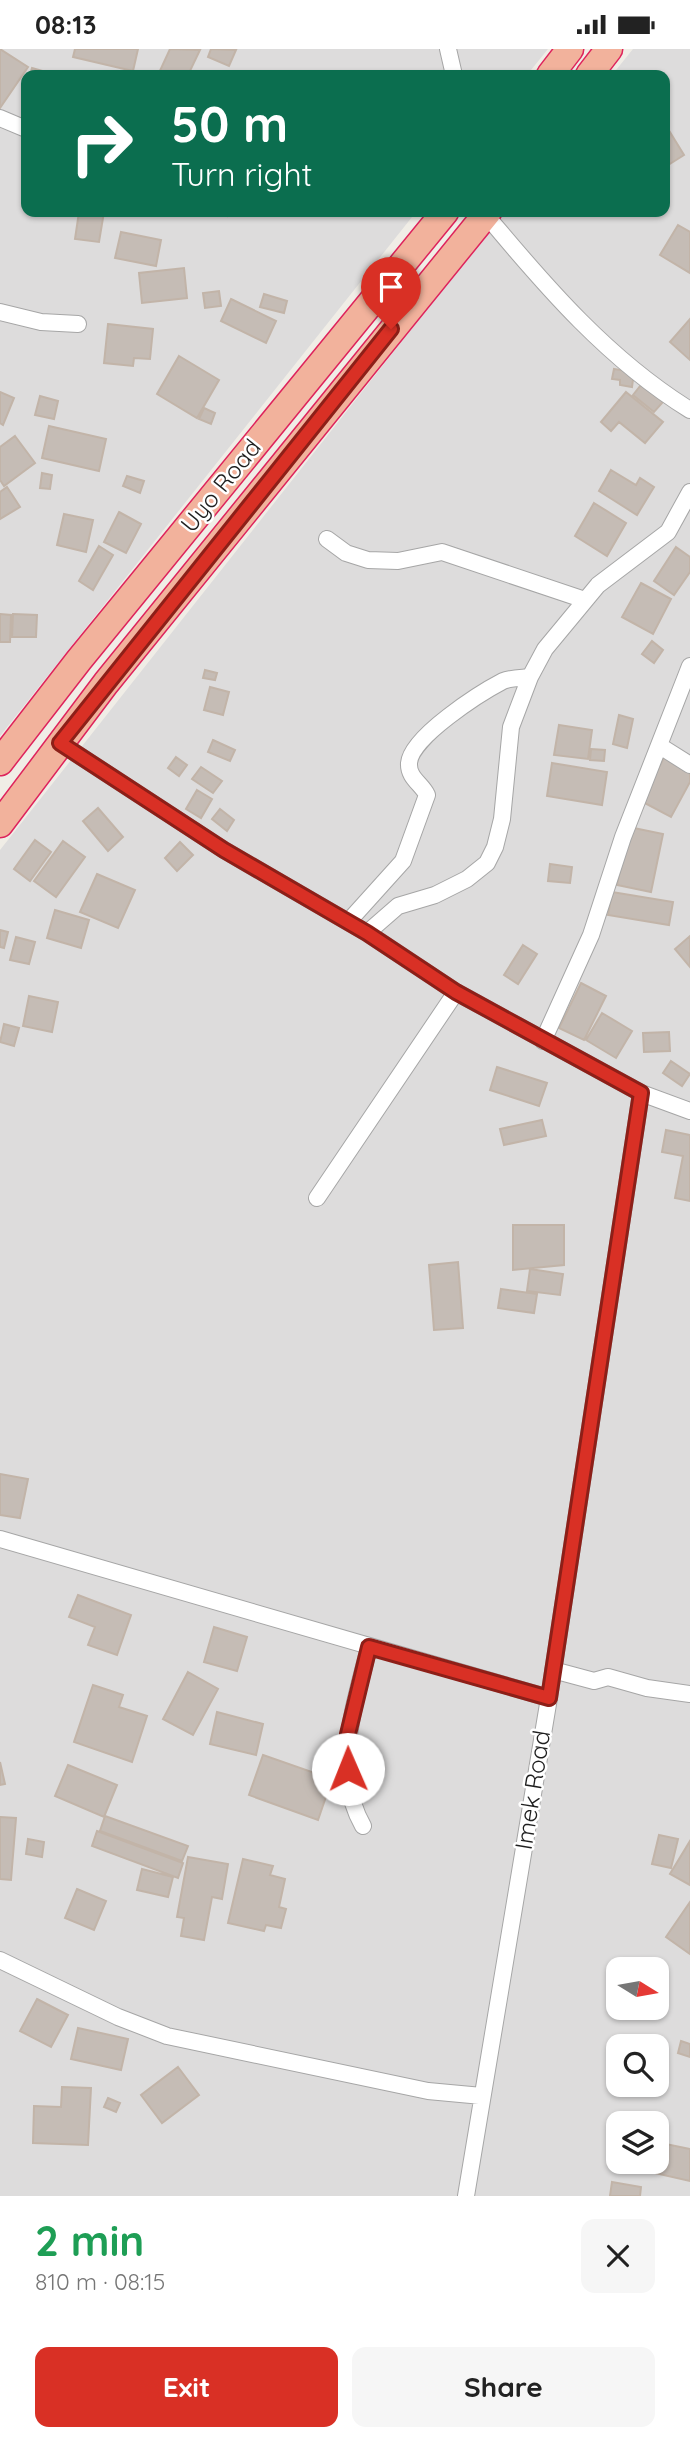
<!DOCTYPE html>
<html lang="en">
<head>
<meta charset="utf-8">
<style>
	body { margin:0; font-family:Quicksand,sans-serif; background:#f6f6f6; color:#222; height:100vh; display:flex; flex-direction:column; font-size:26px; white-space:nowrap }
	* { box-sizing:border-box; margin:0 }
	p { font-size:23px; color:#767676 }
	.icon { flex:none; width:38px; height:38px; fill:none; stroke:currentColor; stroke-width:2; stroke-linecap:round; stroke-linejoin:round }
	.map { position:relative; height:2147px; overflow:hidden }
	.details { display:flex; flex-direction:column; background:#fff; flex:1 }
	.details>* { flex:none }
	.top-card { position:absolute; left:21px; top:21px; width:649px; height:147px; border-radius:14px; box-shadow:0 2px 5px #0004; background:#0b6e4f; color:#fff; overflow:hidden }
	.needle { width:46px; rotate:101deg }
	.controls { position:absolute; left:606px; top:1908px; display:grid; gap:14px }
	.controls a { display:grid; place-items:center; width:63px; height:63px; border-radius:14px; background:#fff; box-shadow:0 2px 5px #0004; font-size:35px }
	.pin { position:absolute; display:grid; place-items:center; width:60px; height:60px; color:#fff; margin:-72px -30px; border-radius:50% 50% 50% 0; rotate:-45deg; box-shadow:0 0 7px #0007 }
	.pin .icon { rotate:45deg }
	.me { position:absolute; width:77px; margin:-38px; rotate:359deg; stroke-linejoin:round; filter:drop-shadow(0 0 5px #0008) }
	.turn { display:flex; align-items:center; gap:24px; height:147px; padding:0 35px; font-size:32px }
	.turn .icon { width:91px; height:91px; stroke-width:2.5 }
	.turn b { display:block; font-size:49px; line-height:60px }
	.round { display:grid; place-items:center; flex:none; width:74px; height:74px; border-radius:14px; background:#f6f6f6 }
	.overview { display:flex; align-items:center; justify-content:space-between; height:119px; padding:0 35px }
	h1 { font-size:42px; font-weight:700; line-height:52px; color:#1e9e55 }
	.primary-button { display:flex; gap:14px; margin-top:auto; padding:14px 35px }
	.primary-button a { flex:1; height:80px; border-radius:14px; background:#d93025; color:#fff; font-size:28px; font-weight:700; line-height:80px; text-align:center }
	.primary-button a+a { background:#f6f6f6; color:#222 }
	.status { display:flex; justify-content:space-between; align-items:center; height:49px; padding:0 35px; background:#fff; direction:ltr }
	.status svg { height:19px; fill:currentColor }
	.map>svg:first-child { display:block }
	.residential { fill:#dddcdc; fill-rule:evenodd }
	.building { fill:#c5bcb5; stroke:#c2b4a8; stroke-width:2 }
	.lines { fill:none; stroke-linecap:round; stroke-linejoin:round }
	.minor-casing { stroke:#a6a6a6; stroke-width:18 }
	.trunk-casing { stroke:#de235c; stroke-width:29 }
	.minor { stroke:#fff; stroke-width:16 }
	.trunk { stroke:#f2b29c; stroke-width:26 }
	.route-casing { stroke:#8d1f18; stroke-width:18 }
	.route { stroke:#d93025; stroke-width:12 }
	.labels { text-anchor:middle; stroke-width:5; stroke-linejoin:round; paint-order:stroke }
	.street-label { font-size:24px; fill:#1f1f1f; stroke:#fff }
</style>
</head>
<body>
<div class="status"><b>08:13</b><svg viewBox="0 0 49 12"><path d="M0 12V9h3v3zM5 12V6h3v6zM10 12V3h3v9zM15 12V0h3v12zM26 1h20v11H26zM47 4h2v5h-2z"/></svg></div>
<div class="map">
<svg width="690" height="2147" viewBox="0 0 690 2147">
	<rect width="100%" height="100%" fill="#f0ede6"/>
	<!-- residential -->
	<path class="residential" d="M 0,0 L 548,0 L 527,26 L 26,26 L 26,163 L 416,163 L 0,687 Z
		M 633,0 L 690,0 L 690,2147 L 0,2147 L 0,801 L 504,163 L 665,163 L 665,26 L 612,26 ZM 618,1920 L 656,1920 L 656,1958 L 618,1958 ZM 618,1997 L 656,1997 L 656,2035 L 618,2035 ZM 618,2074 L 656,2074 L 656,2112 L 618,2112 Z"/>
	<!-- building -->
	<path class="building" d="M 0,0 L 28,18 L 0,59 Z
		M 75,0 L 138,0 L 133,22 L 73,8 Z
		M 170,0 L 200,1 L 188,26 L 158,26 Z
		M 211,0 L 236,1 L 229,17 L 208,8 Z
		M 32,19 L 53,25 L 53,26 L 30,26 Z
		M 665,75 L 684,106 L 665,118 Z
		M 79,163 L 104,163 L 99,193 L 75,190 Z
		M 207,163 L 228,163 L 227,167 Z
		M 678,176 L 690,183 L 690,224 L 660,206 Z
		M 121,183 L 161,191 L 156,217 L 115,209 Z
		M 184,219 L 187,249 L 142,254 L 139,224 Z
		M 219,242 L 221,257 L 205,259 L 203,244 Z
		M 264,245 L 287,252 L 284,264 L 260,258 Z
		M 231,250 L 276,272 L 266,294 L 221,272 Z
		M 690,270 L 690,311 L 670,293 Z
		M 108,275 L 153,280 L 150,310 L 134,309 L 133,317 L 104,314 Z
		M 179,307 L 219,331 L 197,369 L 157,345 Z
		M 614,320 L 634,323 L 632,338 L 620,336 L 620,331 L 612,330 Z
		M 641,336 L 663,353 L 654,363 L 633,346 Z
		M 0,343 L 14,349 L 3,376 L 0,374 Z
		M 626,343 L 663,373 L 645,394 L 619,373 L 611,382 L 601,373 Z
		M 40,347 L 58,352 L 54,370 L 35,366 Z
		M 204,359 L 215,364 L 211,375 L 199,370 Z
		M 49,377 L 106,390 L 99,422 L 42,409 Z
		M 15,387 L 35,414 L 4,437 L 0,431 L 0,398 Z
		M 611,421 L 636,436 L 640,429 L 654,438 L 637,466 L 599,442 Z
		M 42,424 L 52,426 L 50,440 L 40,439 Z
		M 127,427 L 144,432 L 140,444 L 123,437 Z
		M 7,438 L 20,458 L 0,470 L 0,443 Z
		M 594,454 L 626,474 L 607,507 L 575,487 Z
		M 119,463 L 141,475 L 126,504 L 104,493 Z
		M 64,465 L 93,471 L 86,503 L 57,496 Z
		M 99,497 L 113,506 L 93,541 L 79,532 Z
		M 676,498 L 690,508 L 690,523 L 674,546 L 654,532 Z
		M 641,534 L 671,550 L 653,585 L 622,568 Z
		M 0,565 L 11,566 L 10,593 L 0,593 Z
		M 13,565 L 37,566 L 36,588 L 12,588 Z
		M 652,592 L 663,601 L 654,614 L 642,605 Z
		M 205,621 L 217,624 L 215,631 L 203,629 Z
		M 210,638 L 229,643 L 223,666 L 204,661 Z
		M 619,666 L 633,670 L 627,699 L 613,695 Z
		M 559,676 L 592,681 L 588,710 L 554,706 Z
		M 213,691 L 235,701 L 230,712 L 208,703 Z
		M 591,700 L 605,701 L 604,712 L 590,711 Z
		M 666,705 L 690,718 L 690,733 L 671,768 L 641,752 Z
		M 176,708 L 187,716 L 179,727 L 168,719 Z
		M 552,714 L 607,723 L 602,756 L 547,747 Z
		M 201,718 L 222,732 L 213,744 L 192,730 Z
		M 197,741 L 212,750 L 201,769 L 186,760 Z
		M 98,759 L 123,788 L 108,802 L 83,772 Z
		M 220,760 L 234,771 L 227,782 L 212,770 Z
		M 629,778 L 663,785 L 651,843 L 617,836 Z
		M 35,791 L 51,803 L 30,832 L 14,820 Z
		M 63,792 L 85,808 L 56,848 L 34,832 Z
		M 180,793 L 193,806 L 177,822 L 165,809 Z
		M 550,815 L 572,818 L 570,834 L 548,832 Z
		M 97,825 L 135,841 L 118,879 L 80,863 Z
		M 612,843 L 673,853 L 669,876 L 608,866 Z
		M 55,861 L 89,871 L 81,899 L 47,889 Z
		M 0,881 L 8,883 L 4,899 L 0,898 Z
		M 690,887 L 690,918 L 675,900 Z
		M 16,888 L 35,893 L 29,915 L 10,911 Z
		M 523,896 L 537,905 L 518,935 L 504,926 Z
		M 581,934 L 606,947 L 584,991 L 559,979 Z
		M 29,947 L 58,953 L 52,983 L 23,977 Z
		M 602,964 L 632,982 L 616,1009 L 586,991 Z
		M 4,975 L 19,979 L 14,997 L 0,993 Z
		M 669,983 L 670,1002 L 644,1003 L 643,984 Z
		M 671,1012 L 690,1025 L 682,1037 L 663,1024 Z
		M 497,1018 L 547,1034 L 539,1057 L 490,1041 Z
		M 542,1071 L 546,1087 L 504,1096 L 500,1080 Z
		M 666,1081 L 690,1086 L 690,1152 L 675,1149 L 683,1107 L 662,1103 Z
		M 513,1176 L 564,1176 L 564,1216 L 513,1221 Z
		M 458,1213 L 463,1279 L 434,1281 L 429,1216 Z
		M 530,1220 L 563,1225 L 560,1246 L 527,1242 Z
		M 501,1240 L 537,1245 L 534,1264 L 498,1259 Z
		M 0,1425 L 28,1430 L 20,1469 L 0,1466 Z
		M 78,1546 L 131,1566 L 117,1606 L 88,1596 L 95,1578 L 69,1568 Z
		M 214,1578 L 247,1588 L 237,1622 L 204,1613 Z
		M 188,1623 L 218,1640 L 193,1686 L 163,1670 Z
		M 93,1636 L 123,1646 L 119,1658 L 147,1667 L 132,1713 L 74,1693 Z
		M 217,1663 L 263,1675 L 256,1706 L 210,1695 Z
		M 263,1706 L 332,1730 L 318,1771 L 249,1746 Z
		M 0,1713 L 5,1735 L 0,1736 Z
		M 68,1716 L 117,1736 L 104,1768 L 55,1747 Z
		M 105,1767 L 188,1797 L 182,1812 L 100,1782 Z
		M 0,1768 L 16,1769 L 11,1831 L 0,1830 Z
		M 97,1782 L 183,1814 L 178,1829 L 92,1797 Z
		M 659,1786 L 678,1790 L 671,1819 L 652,1815 Z
		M 28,1790 L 44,1793 L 42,1808 L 26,1805 Z
		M 690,1792 L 690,1836 L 670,1825 Z
		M 188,1808 L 228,1815 L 222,1850 L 212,1848 L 204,1891 L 181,1887 L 184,1869 L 177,1868 Z
		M 243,1810 L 273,1817 L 270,1826 L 285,1830 L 279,1858 L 286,1860 L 281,1879 L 266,1876 L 264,1882 L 228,1874 Z
		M 142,1820 L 173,1828 L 168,1848 L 137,1841 Z
		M 77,1840 L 106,1852 L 94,1881 L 65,1869 Z
		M 690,1853 L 690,1905 L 666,1888 Z
		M 37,1950 L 68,1966 L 51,1998 L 20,1982 Z
		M 78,1979 L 128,1990 L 121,2021 L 71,2010 Z
		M 681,1992 L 690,1995 L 690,2008 L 678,2004 Z
		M 178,2018 L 199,2046 L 162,2074 L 141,2046 Z
		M 62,2038 L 91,2039 L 88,2096 L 33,2094 L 34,2057 L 61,2058 Z
		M 108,2049 L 120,2054 L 116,2063 L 104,2058 Z
		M 656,2093 L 690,2100 L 690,2132 L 646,2122 L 648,2112 L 656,2112 Z
		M 612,2133 L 641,2138 L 640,2147 L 610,2147 Z"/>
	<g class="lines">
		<defs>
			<path id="minor" d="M 448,0 L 454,26
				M 0,69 L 26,80
				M 486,166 C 546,238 609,311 690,361
				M 0,263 L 41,273 L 78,275
				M 327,490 L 346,504 L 368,511 L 398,512 L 442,503 L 585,551
				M 60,694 L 224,801 L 367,884 L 456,943 L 641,1044 L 690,1062
				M 660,697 L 690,716
				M 348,873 L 403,812 L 427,746 C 422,735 408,729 409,714 C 411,688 480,644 503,632 C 510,629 521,629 530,628
				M 367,884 L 398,857 L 435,846 L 467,830 L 487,814 L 495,798 L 502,770 L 511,678 L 530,628 L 545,600 L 598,536 L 668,483 L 690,443
				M 543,992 L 591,886 L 623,788 L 690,617
				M 317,1149 L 456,943
				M 0,1490 L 549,1649
				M 553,1621 L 594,1632 L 608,1628 L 647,1639 L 690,1645
				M 363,1777 C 331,1721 355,1656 369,1598
				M 0,1911 L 118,1968 L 167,1987 L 428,2042 L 482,2047
				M 466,2147 L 549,1649 L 641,1044"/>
			<path id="trunk" d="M 550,26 L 570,0
				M 589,26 L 609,0
				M 0,713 L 79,611 L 445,163
				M 0,775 L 106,634 L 488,163"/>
		</defs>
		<!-- minor casing -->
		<use href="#minor" class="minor-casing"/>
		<!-- trunk casing -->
		<use href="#trunk" class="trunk-casing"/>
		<!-- minor -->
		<use href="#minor" class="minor"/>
		<!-- trunk -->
		<use href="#trunk" class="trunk"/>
	</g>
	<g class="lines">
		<defs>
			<path id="route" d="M 348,1720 L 348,1685 L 369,1598 L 549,1649 L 641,1044 L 456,943 L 367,884 L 224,801 L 60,694 L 391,280"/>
		</defs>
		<!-- route casing -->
		<use href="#route" class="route-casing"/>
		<!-- route -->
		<use href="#route" class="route"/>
	</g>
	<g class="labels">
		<!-- street labels -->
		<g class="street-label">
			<text transform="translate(221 437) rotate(-51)" y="8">Uyo Road</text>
			<text transform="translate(533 1741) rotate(-81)" y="8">Imek Road</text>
		</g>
	</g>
</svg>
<div class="controls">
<a><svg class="needle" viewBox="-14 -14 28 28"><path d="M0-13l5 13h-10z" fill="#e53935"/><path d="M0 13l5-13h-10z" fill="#767676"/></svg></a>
<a><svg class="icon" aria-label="search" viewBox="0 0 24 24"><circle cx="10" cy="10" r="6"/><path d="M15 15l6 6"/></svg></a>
<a><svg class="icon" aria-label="layers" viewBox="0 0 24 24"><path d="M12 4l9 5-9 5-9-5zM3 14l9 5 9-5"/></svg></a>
</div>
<div class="pin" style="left:391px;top:280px;background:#d93025"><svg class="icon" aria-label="arrive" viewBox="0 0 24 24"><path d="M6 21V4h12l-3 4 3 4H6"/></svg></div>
<svg class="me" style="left:348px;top:1720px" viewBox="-20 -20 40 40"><circle r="19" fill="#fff"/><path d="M0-13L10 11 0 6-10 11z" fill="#d93025"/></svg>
<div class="top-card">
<div class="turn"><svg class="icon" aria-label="right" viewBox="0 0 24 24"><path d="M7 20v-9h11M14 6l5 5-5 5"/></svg><div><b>50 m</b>Turn right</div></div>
</div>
</div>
<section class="details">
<div class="overview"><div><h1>2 min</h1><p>810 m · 08:15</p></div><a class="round"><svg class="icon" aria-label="close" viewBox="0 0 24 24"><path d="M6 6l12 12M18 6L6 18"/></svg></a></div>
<div class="primary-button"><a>Exit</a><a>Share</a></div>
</section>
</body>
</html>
